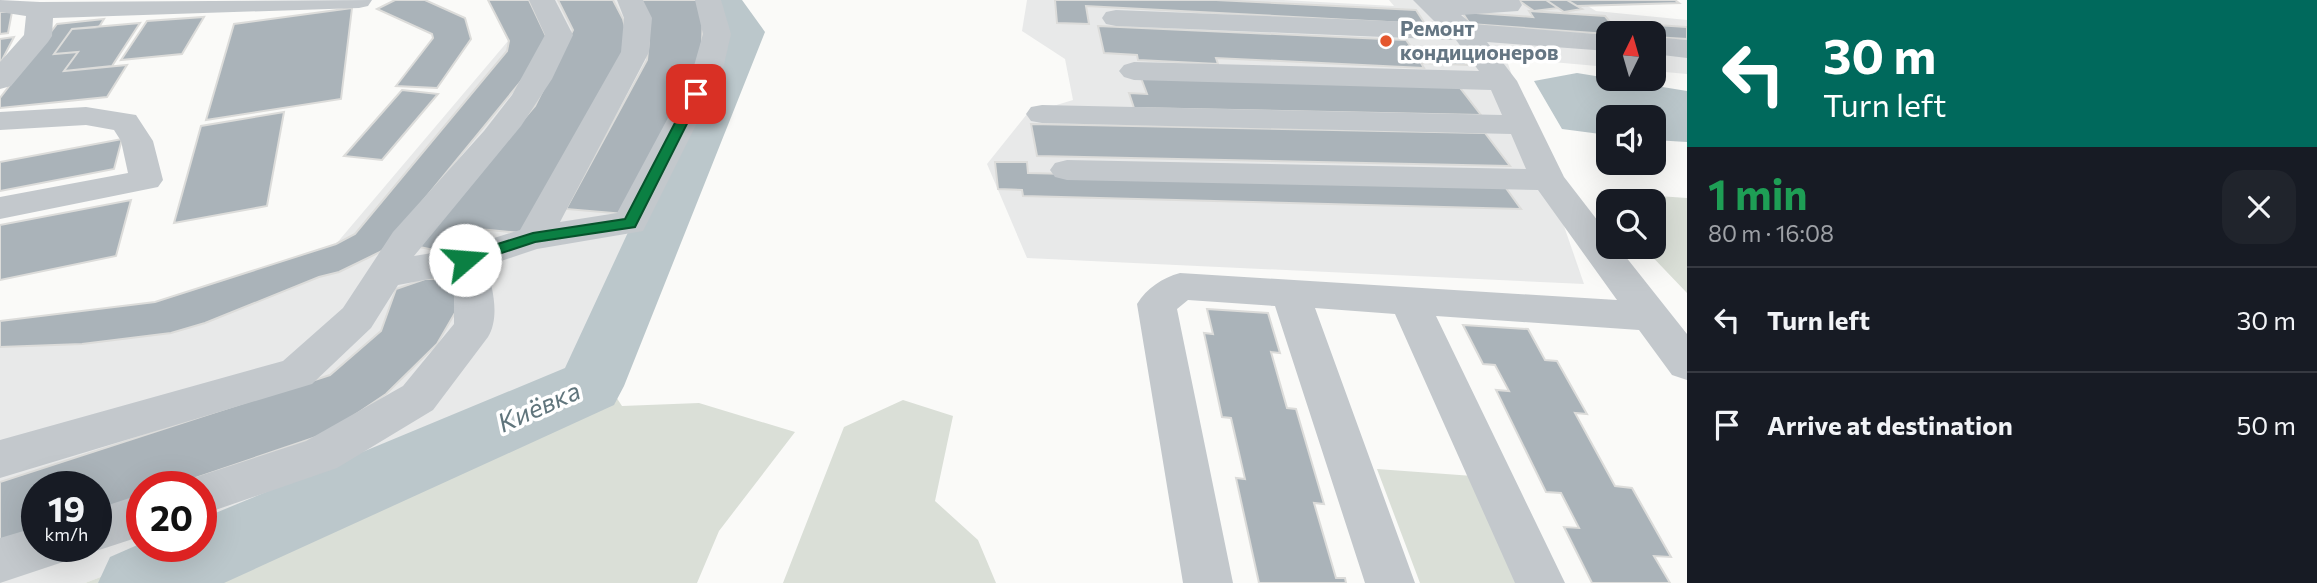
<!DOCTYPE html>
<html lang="en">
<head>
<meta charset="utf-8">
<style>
	body { margin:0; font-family:Commissioner,sans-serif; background:#20242c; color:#f1f3f6; height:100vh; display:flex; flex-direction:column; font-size:26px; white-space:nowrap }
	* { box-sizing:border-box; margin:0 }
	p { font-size:23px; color:#9ea1a6 }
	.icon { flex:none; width:38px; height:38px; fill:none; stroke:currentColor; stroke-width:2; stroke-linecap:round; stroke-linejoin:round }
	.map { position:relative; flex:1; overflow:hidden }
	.side { display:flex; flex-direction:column; background:#171b24; width:630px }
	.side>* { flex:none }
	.banner { background:#00695c; color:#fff; overflow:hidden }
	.needle { width:46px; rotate:5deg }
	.buttons { position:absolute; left:1596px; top:21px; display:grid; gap:14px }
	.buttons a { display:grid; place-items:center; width:70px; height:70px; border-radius:14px; background:#171b24; box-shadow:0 7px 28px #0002; font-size:35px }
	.speed { position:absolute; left:21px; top:471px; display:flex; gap:14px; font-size:35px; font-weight:700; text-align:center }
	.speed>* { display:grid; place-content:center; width:91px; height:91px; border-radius:50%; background:#171b24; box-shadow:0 7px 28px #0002; line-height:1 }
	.speed small { font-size:18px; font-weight:400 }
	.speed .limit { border:10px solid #d22; background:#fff; color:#111 }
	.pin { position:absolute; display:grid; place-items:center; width:60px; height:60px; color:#fff; margin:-30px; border-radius:14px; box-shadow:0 4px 10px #0006 }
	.me { position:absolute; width:77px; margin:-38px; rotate:72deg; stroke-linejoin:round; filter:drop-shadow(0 0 5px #0008) }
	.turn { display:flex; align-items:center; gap:24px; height:147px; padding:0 21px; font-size:32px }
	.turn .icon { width:91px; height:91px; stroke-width:2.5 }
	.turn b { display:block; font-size:49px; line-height:60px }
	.round { display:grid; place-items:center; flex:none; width:74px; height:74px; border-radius:21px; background:#20242c }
	.summary { display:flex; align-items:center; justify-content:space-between; height:119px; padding:0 21px }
	h1 { font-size:42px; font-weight:700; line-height:52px; color:#1e9e55 }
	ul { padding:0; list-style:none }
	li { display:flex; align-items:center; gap:21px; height:105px; padding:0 21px; border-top:2px solid #363941 }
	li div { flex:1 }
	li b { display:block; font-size:26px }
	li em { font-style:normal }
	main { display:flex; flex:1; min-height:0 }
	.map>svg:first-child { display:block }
	.built { fill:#e8e9e9; fill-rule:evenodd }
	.green { fill:#dadfd7 }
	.water { fill:#bbc7cb }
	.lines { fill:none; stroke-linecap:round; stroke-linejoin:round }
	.river { fill:#bbc7cb; fill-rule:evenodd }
	.building { fill:#aab3b9; stroke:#dcdcda; stroke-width:2 }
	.minor { fill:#c3c8cc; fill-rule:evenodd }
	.route { fill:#0b8043; stroke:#07532c; stroke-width:2 }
	.poi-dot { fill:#e4572e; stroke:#fff; stroke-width:2.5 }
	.labels { text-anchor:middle; stroke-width:7; stroke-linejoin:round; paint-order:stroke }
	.far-poi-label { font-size:21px; font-weight:bold; fill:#657683; stroke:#fff; text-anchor:start }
	.water-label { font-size:26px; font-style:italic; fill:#60757c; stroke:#fff }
</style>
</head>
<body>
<main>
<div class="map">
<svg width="1687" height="583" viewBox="0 0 1687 583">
	<rect width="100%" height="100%" fill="#fafaf8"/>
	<!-- built -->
	<path class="built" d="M 488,0 L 725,0 L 749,27 L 736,76 L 597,368 L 448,443 L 201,538 L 201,486 L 142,486 L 142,546 L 181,546 L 85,583 L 0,583 L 0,321 L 155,302 L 336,244 L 508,41 ZM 37,486 L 96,486 L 96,546 L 37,546 Z
		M 1027,0 L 1283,0 L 1394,6 L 1389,0 L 1578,0 L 1596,11 L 1687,20 L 1687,74 L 1654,71 L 1654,33 L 1608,33 L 1608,67 L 1506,58 L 1584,284 L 1027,258 L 987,164 L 1027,114 L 1073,100 L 1065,59 L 1022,31 Z"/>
	<!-- green -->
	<path class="green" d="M 1615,193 L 1687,198 L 1687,293 L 1643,247 L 1654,247 L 1654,201 L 1608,201 L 1608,211 L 1602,205 Z
		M 597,368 L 622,406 L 699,403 L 795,432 L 719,531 L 697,583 L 85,583 L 181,546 L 201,546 L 201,538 L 448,443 Z
		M 903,400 L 953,416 L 935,501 L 978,540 L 996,583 L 783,583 L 844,427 Z
		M 1377,469 L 1473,476 L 1523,583 L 1420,583 Z"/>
	<!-- water -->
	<path class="water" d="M 1577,73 L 1687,91 L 1687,142 L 1654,140 L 1654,117 L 1608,117 L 1608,135 L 1562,129 L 1534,81 Z"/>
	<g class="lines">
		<!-- river -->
		<path class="river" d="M 699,0 L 742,0 L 765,32 L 624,386 L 614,405 L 224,583 L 98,583 L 110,557 L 142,543 L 142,546 L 201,546 L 201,519 L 565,368 L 721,32 Z"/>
	</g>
	<!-- building -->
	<path class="building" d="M 395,0 L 425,0 L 465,18 L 471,39 L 437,88 L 396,86 L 433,38 L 432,34 L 377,9 Z
		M 488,0 L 529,0 L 547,38 L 536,63 L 382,251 L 339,272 L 319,277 L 205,323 L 171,333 L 82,344 L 0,347 L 0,321 L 155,302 L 336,244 L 355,234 L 507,51 L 509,41 Z
		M 558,0 L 613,0 L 623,19 L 627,35 L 624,53 L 521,233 L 469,228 L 448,253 L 415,246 L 535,106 L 573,30 Z
		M 641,0 L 699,0 L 703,15 L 702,43 L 696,70 L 625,214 L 566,209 L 647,60 L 649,40 Z
		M 1055,0 L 1216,0 L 1416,10 L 1425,24 L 1086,6 L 1089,24 L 1057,23 Z
		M 1518,0 L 1546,0 L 1558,8 L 1534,11 Z
		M 1546,0 L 1567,0 L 1582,9 L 1564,12 Z
		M 1567,0 L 1675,0 L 1679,3 L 1577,6 Z
		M 352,8 L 341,99 L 206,120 L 234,24 Z
		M 1529,11 L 1605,16 L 1610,22 L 1687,27 L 1687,39 L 1654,37 L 1654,33 L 1608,34 L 1470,24 L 1462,12 L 1533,17 Z
		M 0,12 L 12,12 L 8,33 L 0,34 Z
		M 204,17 L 182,54 L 121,60 L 147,21 Z
		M 104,19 L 99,27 L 72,29 L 54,54 L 78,52 L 64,71 L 127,65 L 107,97 L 0,108 L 0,98 L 57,24 Z
		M 140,23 L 112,66 L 64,71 L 78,52 L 54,54 L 72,29 Z
		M 1098,26 L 1406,40 L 1412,48 L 1456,50 L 1467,65 L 1421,63 L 1424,68 L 1216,58 L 1218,64 L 1138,60 L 1137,55 L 1104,53 Z
		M 14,37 L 0,64 L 0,39 Z
		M 1141,78 L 1457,84 L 1481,115 L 1134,108 L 1129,93 L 1147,94 Z
		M 402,90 L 438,94 L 382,160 L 344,156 Z
		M 284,112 L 267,206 L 174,223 L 201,126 Z
		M 1031,124 L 1485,133 L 1510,166 L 1037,156 Z
		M 122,139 L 114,169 L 0,191 L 0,162 Z
		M 995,162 L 1027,162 L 1028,173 L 1503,184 L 1521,209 L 1023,196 L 1022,190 L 998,189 Z
		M 131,200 L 116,256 L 0,280 L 0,225 Z
		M 425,279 L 459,279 L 459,306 L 437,344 L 386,394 L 328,433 L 172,486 L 142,486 L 142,497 L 96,513 L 96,486 L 37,486 L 37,533 L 0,546 L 0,482 L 330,375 L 381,331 L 396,289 Z
		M 1207,309 L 1268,313 L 1280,353 L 1271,352 L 1287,408 L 1296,409 L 1324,504 L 1314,503 L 1336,578 L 1345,578 L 1346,583 L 1259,583 L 1236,478 L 1245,479 L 1231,418 L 1222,417 L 1204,333 L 1213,334 Z
		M 1463,325 L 1528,329 L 1545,360 L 1557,361 L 1587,414 L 1575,413 L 1615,486 L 1632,488 L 1671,557 L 1654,556 L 1670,583 L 1592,583 L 1564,527 L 1579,528 L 1561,493 L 1546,492 L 1496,390 L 1509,391 L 1495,365 L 1483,364 Z"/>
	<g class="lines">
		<!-- minor -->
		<path class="minor" d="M 0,0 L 40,2 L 372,0 L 368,6 L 359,8 L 53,18 L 52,36 L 48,42 L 11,86 L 0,89 L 0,62 L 24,35 L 26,16 L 0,12 Z
			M 529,0 L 555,0 L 573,35 L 552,79 L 521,126 L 414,256 L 462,248 L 520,230 L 621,52 L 624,18 L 617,0 L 643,0 L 652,18 L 649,52 L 560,222 L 617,213 L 692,73 L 703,34 L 695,0 L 721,0 L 731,34 L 722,73 L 643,231 L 537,249 L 486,266 C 493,288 500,317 488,337 L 433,410 L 337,468 L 201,515 L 201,486 L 182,486 L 184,481 L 306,441 L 403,386 L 454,324 L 454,285 L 451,275 L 398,285 L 371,328 L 312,384 L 0,478 L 0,440 L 283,361 L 343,308 L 393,232 L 484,131 L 512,95 L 545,35 Z
			M 1413,0 L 1519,0 L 1522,5 L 1518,11 L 1461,15 L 1472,24 L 1608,35 L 1608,51 L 1487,42 L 1517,81 L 1564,177 L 1608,234 L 1608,247 L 1618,247 L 1687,334 L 1687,380 L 1672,375 L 1639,330 L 1436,316 L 1565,583 L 1515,583 L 1395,314 L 1315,308 L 1415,583 L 1365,583 L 1275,306 L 1188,300 L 1177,309 L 1233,583 L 1183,583 L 1137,304 C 1147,288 1162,278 1180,273 L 1617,300 L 1538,190 L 1067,180 L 1055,177 L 1050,170 L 1055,163 L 1067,160 L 1526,169 L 1511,134 L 1042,123 L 1031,121 L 1026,114 L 1031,107 L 1042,105 L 1502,115 L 1491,90 L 1134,80 L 1124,77 L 1119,71 L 1124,65 L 1134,62 L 1479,71 L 1456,40 L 1116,26 L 1106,24 L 1102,18 L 1106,12 L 1116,10 L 1436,23 Z
			M 1654,37 L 1687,40 L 1687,58 L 1654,54 Z
			M 86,107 L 136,115 L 153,141 L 163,180 L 158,187 L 0,219 L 0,197 L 128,173 L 121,141 L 114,130 L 86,125 L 0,130 L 0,112 Z
			M 142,494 L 142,536 L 96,551 L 81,546 L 96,546 L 96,509 Z
			M 37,527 L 37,546 L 70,546 L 63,562 L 0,583 L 0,538 Z"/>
	</g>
	<!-- route -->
	<path class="route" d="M 696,91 L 702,94 L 635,227 L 535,242 L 465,265 L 459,263 L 457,260 L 459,256 L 533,233 L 625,219 L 690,94 Z"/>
	<!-- markers -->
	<circle class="poi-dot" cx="1386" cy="41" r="7"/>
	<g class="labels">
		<!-- far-poi labels -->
		<g class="far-poi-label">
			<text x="1400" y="36">Ремонт<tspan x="1400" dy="24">кондиционеров</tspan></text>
		</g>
		<!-- water labels -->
		<g class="water-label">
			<text transform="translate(539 407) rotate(-24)" y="9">Киёвка</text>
		</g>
	</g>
</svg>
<div class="buttons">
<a><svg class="needle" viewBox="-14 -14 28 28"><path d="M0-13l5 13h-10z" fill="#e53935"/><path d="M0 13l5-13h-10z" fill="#9ea1a6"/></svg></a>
<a><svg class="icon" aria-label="sound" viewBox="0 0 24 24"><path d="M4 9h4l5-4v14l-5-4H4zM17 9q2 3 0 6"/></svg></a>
<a><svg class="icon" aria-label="search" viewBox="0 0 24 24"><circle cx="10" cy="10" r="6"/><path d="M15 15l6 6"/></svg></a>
</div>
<div class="speed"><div>19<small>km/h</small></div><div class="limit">20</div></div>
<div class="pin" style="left:696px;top:94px;background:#d93025"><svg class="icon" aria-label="arrive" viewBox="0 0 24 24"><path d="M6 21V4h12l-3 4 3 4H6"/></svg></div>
<svg class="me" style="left:465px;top:260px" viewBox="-20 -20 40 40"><circle r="19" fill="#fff"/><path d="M0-13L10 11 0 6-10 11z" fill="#0b8043"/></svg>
</div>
<section class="side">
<div class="banner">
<div class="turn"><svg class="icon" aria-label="left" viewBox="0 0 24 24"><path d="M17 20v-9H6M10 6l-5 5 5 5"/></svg><div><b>30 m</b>Turn left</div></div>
</div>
<div class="summary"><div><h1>1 min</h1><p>80 m · 16:08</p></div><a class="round"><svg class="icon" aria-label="close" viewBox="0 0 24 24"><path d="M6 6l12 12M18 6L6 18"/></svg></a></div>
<ul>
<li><svg class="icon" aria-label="left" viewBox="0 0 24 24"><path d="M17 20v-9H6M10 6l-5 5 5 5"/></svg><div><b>Turn left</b></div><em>30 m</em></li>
<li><svg class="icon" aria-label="arrive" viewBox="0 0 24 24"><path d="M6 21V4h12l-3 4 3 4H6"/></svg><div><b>Arrive at destination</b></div><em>50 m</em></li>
</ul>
</section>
</main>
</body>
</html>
